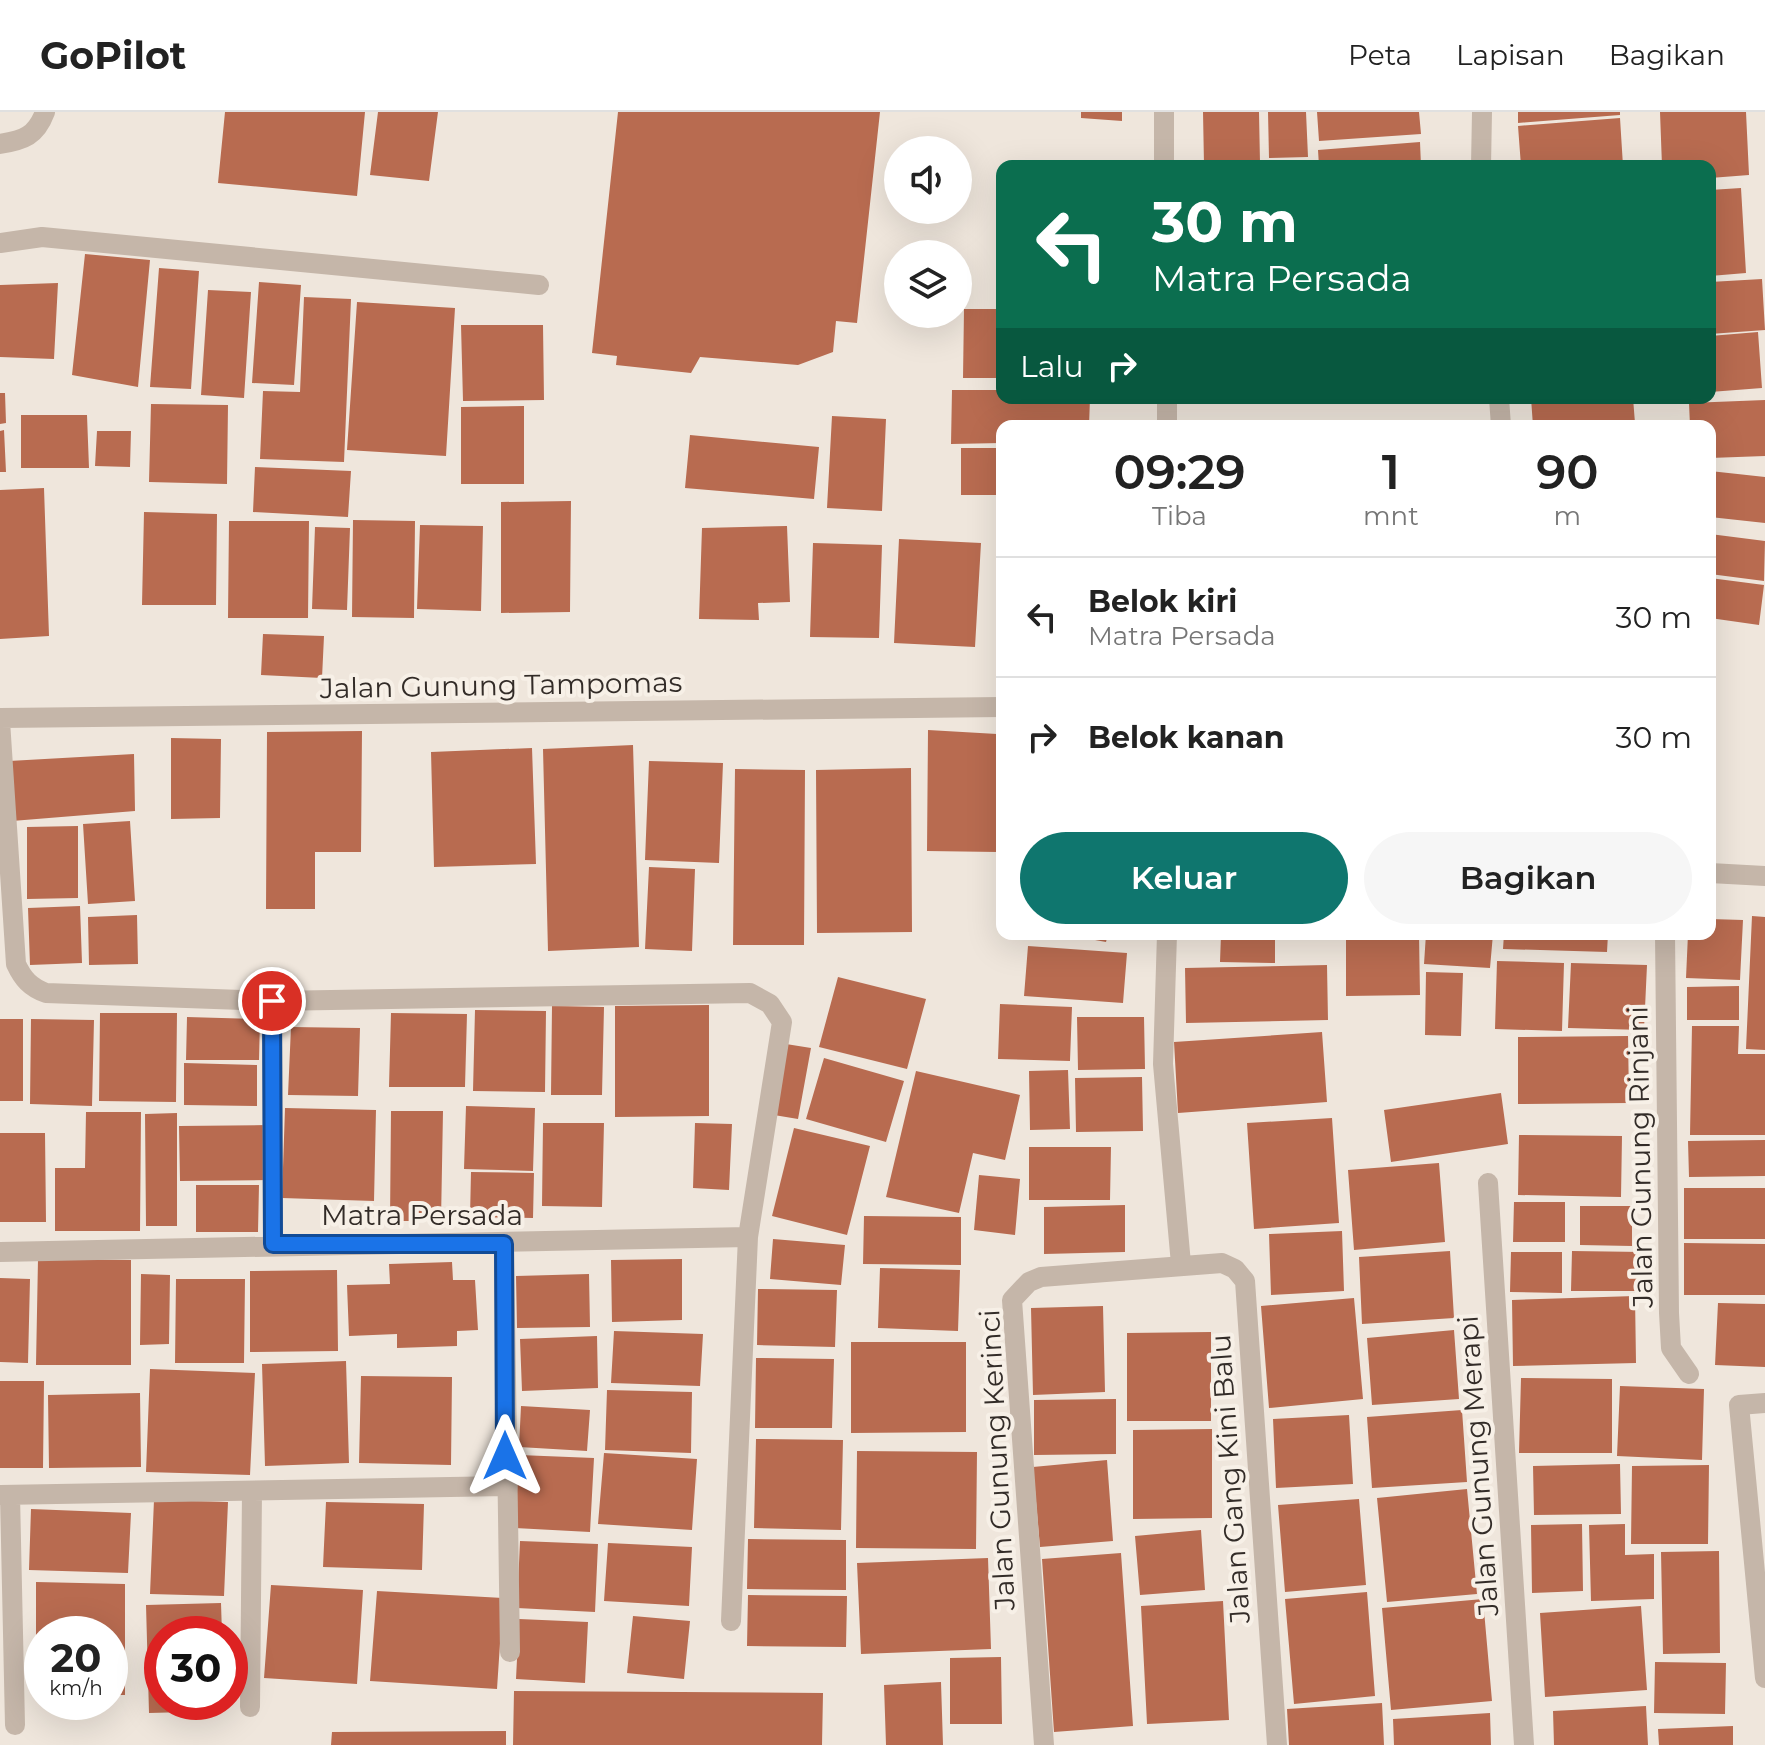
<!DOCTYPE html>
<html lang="id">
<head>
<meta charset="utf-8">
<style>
	body { margin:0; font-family:Montserrat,sans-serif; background:#f6f6f6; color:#222; height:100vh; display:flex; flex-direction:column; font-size:30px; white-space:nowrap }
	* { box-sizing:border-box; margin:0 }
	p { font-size:26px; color:#767676 }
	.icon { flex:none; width:44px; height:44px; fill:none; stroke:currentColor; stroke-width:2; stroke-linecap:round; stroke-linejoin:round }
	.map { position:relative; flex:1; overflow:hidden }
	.sheet { position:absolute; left:996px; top:308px; width:720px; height:520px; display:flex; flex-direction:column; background:#fff; border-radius:16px; box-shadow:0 8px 32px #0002 }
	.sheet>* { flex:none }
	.top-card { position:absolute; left:996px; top:48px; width:720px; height:244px; border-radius:16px; box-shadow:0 8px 32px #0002; background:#0b6e4f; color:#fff; overflow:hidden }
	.tools { position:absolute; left:884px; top:24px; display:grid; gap:16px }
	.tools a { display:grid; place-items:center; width:88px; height:88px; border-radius:50%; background:#fff; box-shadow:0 8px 32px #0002; font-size:40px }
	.speed { position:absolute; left:24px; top:1504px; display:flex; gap:16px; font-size:40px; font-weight:700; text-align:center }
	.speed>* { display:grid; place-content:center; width:104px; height:104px; border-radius:50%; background:#fff; box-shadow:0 8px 32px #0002; line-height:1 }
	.speed small { font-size:20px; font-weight:400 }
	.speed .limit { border:12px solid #d22; background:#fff; color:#111 }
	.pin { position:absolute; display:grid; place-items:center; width:68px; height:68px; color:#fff; margin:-34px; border:4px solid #fff; border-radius:50%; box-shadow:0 2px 8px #0007 }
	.me { position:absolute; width:88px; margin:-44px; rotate:0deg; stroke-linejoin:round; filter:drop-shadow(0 0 6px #0008) }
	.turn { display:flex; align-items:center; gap:28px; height:168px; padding:0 24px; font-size:36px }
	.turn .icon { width:104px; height:104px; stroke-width:2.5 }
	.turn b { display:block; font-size:56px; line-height:68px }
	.then { display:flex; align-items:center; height:76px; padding:0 24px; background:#0003; gap:16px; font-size:30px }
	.eta { display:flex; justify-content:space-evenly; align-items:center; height:136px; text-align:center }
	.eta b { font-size:48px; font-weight:600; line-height:56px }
	.button { display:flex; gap:16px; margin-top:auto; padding:16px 24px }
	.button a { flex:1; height:92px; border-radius:48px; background:#0f766e; color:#fff; font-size:32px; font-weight:600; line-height:92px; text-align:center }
	.button a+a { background:#f6f6f6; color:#222 }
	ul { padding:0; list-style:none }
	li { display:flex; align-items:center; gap:24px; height:120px; padding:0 24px; border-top:2px solid #e0e0e0 }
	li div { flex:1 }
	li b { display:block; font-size:30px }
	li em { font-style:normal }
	header { display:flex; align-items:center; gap:48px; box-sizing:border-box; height:112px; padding:0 40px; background:#fff; border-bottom:2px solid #e0e0e0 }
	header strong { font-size:38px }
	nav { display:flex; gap:44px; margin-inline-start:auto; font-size:28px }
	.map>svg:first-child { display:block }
	.building { fill:#b86b50 }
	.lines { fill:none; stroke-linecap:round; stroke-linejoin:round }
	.street { stroke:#c5b6a9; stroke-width:20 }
	.route-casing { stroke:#114b97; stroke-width:20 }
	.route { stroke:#1a73e8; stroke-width:14 }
	.labels { text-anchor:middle; stroke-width:8; stroke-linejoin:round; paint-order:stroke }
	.street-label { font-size:28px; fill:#332c28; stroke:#f7f0e7 }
</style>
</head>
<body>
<header>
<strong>GoPilot</strong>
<nav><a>Peta</a><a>Lapisan</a><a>Bagikan</a></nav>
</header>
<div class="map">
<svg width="1765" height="1633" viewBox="0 0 1765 1633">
	<rect width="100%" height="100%" fill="#efe6dc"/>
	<!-- building -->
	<path class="building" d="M 225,0 L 365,0 L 357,84 L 218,71 Z
		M 378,0 L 438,0 L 429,69 L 370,63 Z
		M 618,0 L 880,0 L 857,211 L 836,209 L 833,240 L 798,253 L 700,245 L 691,261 L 616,253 L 617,244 L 592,241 Z
		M 1081,0 L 1122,0 L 1122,9 L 1081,6 Z
		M 1203,0 L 1259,0 L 1260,51 L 1204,53 Z
		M 1268,0 L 1306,0 L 1308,45 L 1269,46 Z
		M 1317,0 L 1419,0 L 1421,22 L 1319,29 Z
		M 1518,0 L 1620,0 L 1620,3 L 1518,11 Z
		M 1660,0 L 1746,0 L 1749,63 L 1710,66 L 1710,54 L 1662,54 Z
		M 1620,6 L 1623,54 L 1521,54 L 1518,14 Z
		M 1420,30 L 1421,54 L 1319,54 L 1318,38 Z
		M 1741,76 L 1746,161 L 1710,164 L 1710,78 Z
		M 85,142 L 150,148 L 138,275 L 72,263 Z
		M 159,156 L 199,159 L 191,277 L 150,275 Z
		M 1762,167 L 1765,218 L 1710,222 L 1710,170 Z
		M 259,170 L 301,173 L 294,273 L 252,271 Z
		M 58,171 L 54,247 L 0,245 L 0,173 Z
		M 208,178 L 251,180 L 244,286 L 201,283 Z
		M 304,185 L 351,187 L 344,350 L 260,347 L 263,279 L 300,280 Z
		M 357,190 L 455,196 L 446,344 L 347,338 Z
		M 964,197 L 1002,197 L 1002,266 L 963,266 Z
		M 461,213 L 543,213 L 544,288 L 463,289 Z
		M 1758,220 L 1762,276 L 1710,280 L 1710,224 Z
		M 952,278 L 1002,278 L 1002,286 L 1090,286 L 1089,314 L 1002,314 L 1002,331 L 951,332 Z
		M 0,281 L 5,281 L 6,311 L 0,312 Z
		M 1531,286 L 1633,286 L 1635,311 L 1533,314 Z
		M 1765,288 L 1765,344 L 1710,346 L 1710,314 L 1690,314 L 1689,291 Z
		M 151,292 L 228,293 L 227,372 L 149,370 Z
		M 524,294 L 524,372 L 461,372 L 461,295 Z
		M 21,303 L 87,303 L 89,356 L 21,356 Z
		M 832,304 L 886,307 L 882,399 L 827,396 Z
		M 4,318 L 6,360 L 0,360 L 0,319 Z
		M 97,319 L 131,319 L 130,355 L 95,354 Z
		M 690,323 L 819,335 L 814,387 L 685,376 Z
		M 961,336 L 1002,336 L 1002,383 L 961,383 Z
		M 255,355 L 351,359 L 348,405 L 253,400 Z
		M 1710,359 L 1765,365 L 1765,411 L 1710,405 Z
		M 44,376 L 49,524 L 0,527 L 0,378 Z
		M 571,389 L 570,500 L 501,501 L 501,390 Z
		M 144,400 L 217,402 L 216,493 L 142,493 Z
		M 353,408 L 415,409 L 414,506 L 352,505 Z
		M 229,409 L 309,409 L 308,506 L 228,506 Z
		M 420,413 L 483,414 L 481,499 L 417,497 Z
		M 787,414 L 790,490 L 758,491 L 759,508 L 699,507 L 702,416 Z
		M 315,415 L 350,416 L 347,498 L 312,497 Z
		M 1710,422 L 1765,429 L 1764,469 L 1710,462 Z
		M 899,427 L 981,431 L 975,535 L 894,531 Z
		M 813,431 L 882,433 L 879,526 L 810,525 Z
		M 1710,466 L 1764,473 L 1759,513 L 1710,506 Z
		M 263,522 L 324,524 L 322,566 L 261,563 Z
		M 928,618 L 997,622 L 998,740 L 927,739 Z
		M 362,619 L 361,740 L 315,740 L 315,797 L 266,797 L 267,620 Z
		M 171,626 L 221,627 L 220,706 L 171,707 Z
		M 633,633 L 639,835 L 548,839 L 543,637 Z
		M 532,636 L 536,752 L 434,755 L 431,640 Z
		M 134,642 L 135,699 L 12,709 L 9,649 Z
		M 649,649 L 723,651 L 719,751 L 645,748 Z
		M 911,656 L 912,820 L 817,821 L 816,658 Z
		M 735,657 L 805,658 L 804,833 L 733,833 Z
		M 130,709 L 135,789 L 88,792 L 83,712 Z
		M 78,714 L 78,786 L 27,787 L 27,715 Z
		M 649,755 L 695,757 L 692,839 L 645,837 Z
		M 80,794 L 82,851 L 30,853 L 28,796 Z
		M 137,803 L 138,852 L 89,853 L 88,805 Z
		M 1752,804 L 1765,805 L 1765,938 L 1746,937 Z
		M 1710,807 L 1743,808 L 1740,868 L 1686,866 L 1688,822 L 1710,822 Z
		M 1062,822 L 1108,822 L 1106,830 Z
		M 1221,822 L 1275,822 L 1275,851 L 1220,850 Z
		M 1346,822 L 1419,822 L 1420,883 L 1346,884 Z
		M 1426,822 L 1493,822 L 1490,856 L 1424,852 Z
		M 1504,822 L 1608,822 L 1607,840 L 1503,837 Z
		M 1028,834 L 1127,841 L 1123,891 L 1024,884 Z
		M 1497,849 L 1564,851 L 1562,919 L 1495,917 Z
		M 1571,851 L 1647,853 L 1644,918 L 1568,916 Z
		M 1327,853 L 1328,908 L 1186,911 L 1185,856 Z
		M 1426,860 L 1463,861 L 1461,924 L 1425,923 Z
		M 838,865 L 926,887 L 907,957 L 819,935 Z
		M 1739,874 L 1739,908 L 1687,908 L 1687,875 Z
		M 1000,892 L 1072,895 L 1070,949 L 998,947 Z
		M 709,893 L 709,1004 L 615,1005 L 615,894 Z
		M 552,894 L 604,895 L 602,983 L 551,983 Z
		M 475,898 L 546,899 L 545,980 L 473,979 Z
		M 100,901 L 177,901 L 176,990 L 99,989 Z
		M 391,901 L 467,902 L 465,975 L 389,975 Z
		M 187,905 L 260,907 L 259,948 L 186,948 Z
		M 1077,905 L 1144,905 L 1145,957 L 1078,958 Z
		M 0,907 L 23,907 L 23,989 L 0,989 Z
		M 31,907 L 94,908 L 92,994 L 30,992 Z
		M 1692,914 L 1739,914 L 1738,942 L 1765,942 L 1765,1023 L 1690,1023 Z
		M 291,915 L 360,916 L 358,984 L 288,983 Z
		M 1322,920 L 1327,990 L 1178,1001 L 1174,930 Z
		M 1628,924 L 1629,991 L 1518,992 L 1518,925 Z
		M 786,932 L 811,936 L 798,1007 L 774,1003 Z
		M 824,946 L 904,969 L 886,1030 L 806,1007 Z
		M 184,951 L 257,953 L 257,994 L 184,993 Z
		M 1068,958 L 1070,1017 L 1030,1018 L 1029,959 Z
		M 916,959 L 1020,983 L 1005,1048 L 973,1041 L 959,1101 L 886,1085 Z
		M 1142,965 L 1143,1019 L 1076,1020 L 1075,966 Z
		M 1501,981 L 1508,1032 L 1391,1050 L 1384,998 Z
		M 466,994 L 535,996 L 533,1059 L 464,1057 Z
		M 285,996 L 376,998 L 374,1089 L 282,1086 Z
		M 391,999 L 443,999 L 441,1109 L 390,1109 Z
		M 86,1000 L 141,1000 L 140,1119 L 55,1119 L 55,1056 L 85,1056 Z
		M 177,1001 L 177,1114 L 146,1114 L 145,1002 Z
		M 1332,1006 L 1339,1111 L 1254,1117 L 1247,1011 Z
		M 543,1011 L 604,1011 L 602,1095 L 542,1094 Z
		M 695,1011 L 732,1012 L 729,1078 L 693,1076 Z
		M 267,1013 L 267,1068 L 180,1069 L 179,1014 Z
		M 794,1016 L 870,1034 L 847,1123 L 772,1104 Z
		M 0,1021 L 45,1021 L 46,1110 L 0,1110 Z
		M 1519,1023 L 1622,1024 L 1621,1085 L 1518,1083 Z
		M 1765,1028 L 1765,1064 L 1689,1065 L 1688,1029 Z
		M 1029,1035 L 1111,1035 L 1110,1088 L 1029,1088 Z
		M 1439,1051 L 1445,1130 L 1354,1138 L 1348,1058 Z
		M 471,1060 L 534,1061 L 533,1106 L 470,1105 Z
		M 979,1063 L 1020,1067 L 1015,1123 L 974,1118 Z
		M 196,1073 L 259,1073 L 258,1120 L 196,1120 Z
		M 1684,1076 L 1765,1076 L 1765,1127 L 1684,1127 Z
		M 1514,1090 L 1565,1090 L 1565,1130 L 1513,1130 Z
		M 1125,1093 L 1125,1140 L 1044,1142 L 1044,1095 Z
		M 1580,1094 L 1632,1094 L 1632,1134 L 1580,1133 Z
		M 864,1104 L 961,1105 L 961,1153 L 863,1152 Z
		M 1342,1119 L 1344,1179 L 1271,1183 L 1269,1122 Z
		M 773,1127 L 845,1133 L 841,1173 L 770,1167 Z
		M 1684,1131 L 1765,1132 L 1765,1183 L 1684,1183 Z
		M 1450,1139 L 1454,1206 L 1362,1212 L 1359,1145 Z
		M 1572,1139 L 1643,1140 L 1642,1179 L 1571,1179 Z
		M 1511,1140 L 1562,1140 L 1562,1181 L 1510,1180 Z
		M 38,1147 L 131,1148 L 131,1253 L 36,1253 Z
		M 682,1147 L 682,1208 L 612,1210 L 611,1148 Z
		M 452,1150 L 453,1168 L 475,1168 L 478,1218 L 457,1219 L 457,1234 L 397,1236 L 397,1222 L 349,1224 L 347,1173 L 390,1172 L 389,1152 Z
		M 880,1156 L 960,1158 L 958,1219 L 878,1216 Z
		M 337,1158 L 338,1239 L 250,1240 L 250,1159 Z
		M 141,1162 L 170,1163 L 169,1232 L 140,1233 Z
		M 589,1162 L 590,1215 L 517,1216 L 516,1164 Z
		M 0,1166 L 30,1167 L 28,1251 L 0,1250 Z
		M 176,1167 L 245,1167 L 244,1251 L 175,1251 Z
		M 758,1177 L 837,1178 L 835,1235 L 757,1233 Z
		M 1635,1184 L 1636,1251 L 1513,1254 L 1512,1188 Z
		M 1354,1186 L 1363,1287 L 1269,1296 L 1261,1194 Z
		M 1718,1191 L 1765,1192 L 1765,1255 L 1715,1253 Z
		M 1103,1194 L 1105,1280 L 1033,1283 L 1031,1196 Z
		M 1454,1218 L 1459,1287 L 1372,1293 L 1367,1226 Z
		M 614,1219 L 703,1222 L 700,1274 L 611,1271 Z
		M 1211,1220 L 1211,1309 L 1127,1309 L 1127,1221 Z
		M 597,1224 L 598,1276 L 522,1279 L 520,1227 Z
		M 851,1230 L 966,1230 L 966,1320 L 851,1321 Z
		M 756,1246 L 834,1247 L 832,1316 L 755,1316 Z
		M 346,1249 L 349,1351 L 265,1354 L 262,1252 Z
		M 150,1257 L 255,1261 L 250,1363 L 146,1360 Z
		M 361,1264 L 452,1265 L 451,1353 L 359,1351 Z
		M 1521,1266 L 1612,1267 L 1612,1341 L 1519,1341 Z
		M 0,1269 L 44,1269 L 43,1356 L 0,1356 Z
		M 1620,1274 L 1704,1277 L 1702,1348 L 1617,1344 Z
		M 607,1278 L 692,1280 L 691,1341 L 605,1338 Z
		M 140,1281 L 141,1355 L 49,1356 L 48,1283 Z
		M 1116,1287 L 1116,1342 L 1034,1343 L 1034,1288 Z
		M 521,1294 L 590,1298 L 587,1339 L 519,1335 Z
		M 1462,1298 L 1467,1370 L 1372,1376 L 1367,1305 Z
		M 1349,1303 L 1353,1372 L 1276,1376 L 1273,1307 Z
		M 1212,1317 L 1212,1406 L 1133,1407 L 1133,1318 Z
		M 756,1327 L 843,1328 L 841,1418 L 754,1416 Z
		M 857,1339 L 977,1340 L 976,1437 L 856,1436 Z
		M 604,1341 L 697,1347 L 692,1418 L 598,1412 Z
		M 519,1343 L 594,1346 L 590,1420 L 515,1416 Z
		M 1107,1348 L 1113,1429 L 1040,1435 L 1033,1355 Z
		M 1620,1352 L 1621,1402 L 1534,1403 L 1533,1354 Z
		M 1709,1353 L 1708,1432 L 1631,1432 L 1632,1354 Z
		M 1467,1377 L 1477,1482 L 1387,1490 L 1377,1386 Z
		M 1359,1387 L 1366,1473 L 1285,1480 L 1278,1393 Z
		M 154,1388 L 228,1390 L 224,1484 L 150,1482 Z
		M 326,1390 L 424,1392 L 422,1458 L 323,1455 Z
		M 31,1397 L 131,1401 L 128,1461 L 29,1458 Z
		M 1582,1412 L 1583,1479 L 1532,1481 L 1531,1413 Z
		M 1625,1412 L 1625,1443 L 1654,1442 L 1654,1487 L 1591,1489 L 1589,1413 Z
		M 1201,1418 L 1205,1478 L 1140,1483 L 1135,1424 Z
		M 748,1427 L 846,1428 L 846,1478 L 747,1477 Z
		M 520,1429 L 598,1432 L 595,1500 L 517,1496 Z
		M 608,1431 L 692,1435 L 689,1494 L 604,1489 Z
		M 1719,1439 L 1720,1541 L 1663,1542 L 1661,1440 Z
		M 1121,1441 L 1133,1614 L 1054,1620 L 1042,1447 Z
		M 988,1446 L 991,1537 L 861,1542 L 857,1451 Z
		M 36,1470 L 125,1472 L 125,1583 L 110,1583 L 110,1522 L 42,1522 L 42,1586 L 36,1586 Z
		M 271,1473 L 363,1478 L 357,1572 L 264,1566 Z
		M 377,1479 L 503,1486 L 497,1577 L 370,1569 Z
		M 1367,1480 L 1375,1584 L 1294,1592 L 1285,1487 Z
		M 748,1483 L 847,1484 L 846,1535 L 747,1534 Z
		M 1483,1487 L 1492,1589 L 1391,1598 L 1382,1496 Z
		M 1223,1489 L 1229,1608 L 1147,1612 L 1141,1494 Z
		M 221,1491 L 222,1522 L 162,1522 L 162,1590 L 224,1590 L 224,1599 L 149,1601 L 146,1493 Z
		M 1641,1494 L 1647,1578 L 1545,1585 L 1540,1501 Z
		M 633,1504 L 690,1509 L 684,1567 L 627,1561 Z
		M 519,1507 L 588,1510 L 585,1571 L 516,1567 Z
		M 1001,1545 L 1002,1612 L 950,1612 L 950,1546 Z
		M 1655,1550 L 1726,1551 L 1725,1602 L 1654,1601 Z
		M 941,1570 L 943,1633 L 886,1633 L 884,1573 Z
		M 514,1579 L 823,1581 L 822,1633 L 513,1633 Z
		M 1382,1591 L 1384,1633 L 1289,1633 L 1287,1597 Z
		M 1646,1594 L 1648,1633 L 1554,1633 L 1553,1599 Z
		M 1490,1601 L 1491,1633 L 1394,1633 L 1393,1607 Z
		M 1733,1614 L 1733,1633 L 1659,1633 L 1658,1617 Z
		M 506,1619 L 506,1633 L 331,1633 L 332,1620 Z"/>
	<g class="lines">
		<!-- street -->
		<path class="street" d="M 1164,0 L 1164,54
			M 0,32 C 24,28 36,24 45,0
			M 1481,54 L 1482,0
			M 0,131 L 42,125 L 539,173
			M 1167,286 L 1167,314
			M 1499,286 L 1501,314
			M 0,606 L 1002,595
			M 0,609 L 16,852 C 23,867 30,875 46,881 L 272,889 L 750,881 L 770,892 L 782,910 L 748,1125 L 731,1509
			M 1710,761 L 1765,764
			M 1167,822 L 1163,952 L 1181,1152
			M 1665,822 L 1669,1201 L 1671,1236 L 1689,1262
			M 272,889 L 273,1132
			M 1488,1071 L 1524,1633
			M 504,1132 L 510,1540
			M 0,1140 L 748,1125
			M 1765,1291 L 1739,1293 L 1765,1566
			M 0,1383 L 506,1374
			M 10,1383 L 15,1613
			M 250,1595 L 252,1379
			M 1044,1633 L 1012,1188 L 1029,1170 L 1041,1165 L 1222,1151 L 1235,1157 L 1245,1169 L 1277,1633"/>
	</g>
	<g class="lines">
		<defs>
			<path id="route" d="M 272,889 L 273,1132 L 504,1132 L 505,1344"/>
		</defs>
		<!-- route casing -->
		<use href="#route" class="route-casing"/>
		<!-- route -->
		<use href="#route" class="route"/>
	</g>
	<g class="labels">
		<!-- street labels -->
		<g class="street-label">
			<text transform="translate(501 573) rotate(-1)" y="10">Jalan Gunung Tampomas</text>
			<text transform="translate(1640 1045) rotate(-91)" y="10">Jalan Gunung Rinjani</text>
			<text x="422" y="1113">Matra Persada</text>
			<text transform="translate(997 1348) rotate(-93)" y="10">Jalan Gunung Kerinci</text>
			<text transform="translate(1478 1354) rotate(-94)" y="10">Jalan Gunung Merapi</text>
			<text transform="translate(1230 1367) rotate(-94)" y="10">Jalan Gang Kini Balu</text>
		</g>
	</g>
</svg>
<div class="tools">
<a><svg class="icon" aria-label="sound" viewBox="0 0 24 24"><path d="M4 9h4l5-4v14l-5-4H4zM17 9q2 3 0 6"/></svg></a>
<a><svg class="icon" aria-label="layers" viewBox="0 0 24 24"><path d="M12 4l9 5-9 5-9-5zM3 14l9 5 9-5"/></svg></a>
</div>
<div class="speed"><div>20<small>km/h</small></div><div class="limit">30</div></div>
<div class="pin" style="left:272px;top:889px;background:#d93025"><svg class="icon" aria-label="arrive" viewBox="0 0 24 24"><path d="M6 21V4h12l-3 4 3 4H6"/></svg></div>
<svg class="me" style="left:505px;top:1344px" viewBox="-20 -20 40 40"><path d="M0-17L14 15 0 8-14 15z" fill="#1a73e8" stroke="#fff" stroke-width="4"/></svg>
<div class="top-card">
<div class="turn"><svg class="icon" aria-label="left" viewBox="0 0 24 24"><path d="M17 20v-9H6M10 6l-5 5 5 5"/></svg><div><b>30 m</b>Matra Persada</div></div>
<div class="then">Lalu<svg class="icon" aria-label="right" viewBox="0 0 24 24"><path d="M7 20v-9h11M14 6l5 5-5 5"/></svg></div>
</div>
<section class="sheet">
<div class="eta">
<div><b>09:29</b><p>Tiba</p></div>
<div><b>1</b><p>mnt</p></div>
<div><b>90</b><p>m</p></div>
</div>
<ul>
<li><svg class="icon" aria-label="left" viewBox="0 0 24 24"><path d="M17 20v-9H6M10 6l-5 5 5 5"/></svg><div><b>Belok kiri</b><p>Matra Persada</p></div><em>30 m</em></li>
<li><svg class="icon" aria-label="right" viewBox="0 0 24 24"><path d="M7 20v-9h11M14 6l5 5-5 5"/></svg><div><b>Belok kanan</b></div><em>30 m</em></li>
</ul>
<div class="button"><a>Keluar</a><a>Bagikan</a></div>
</section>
</div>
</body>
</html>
